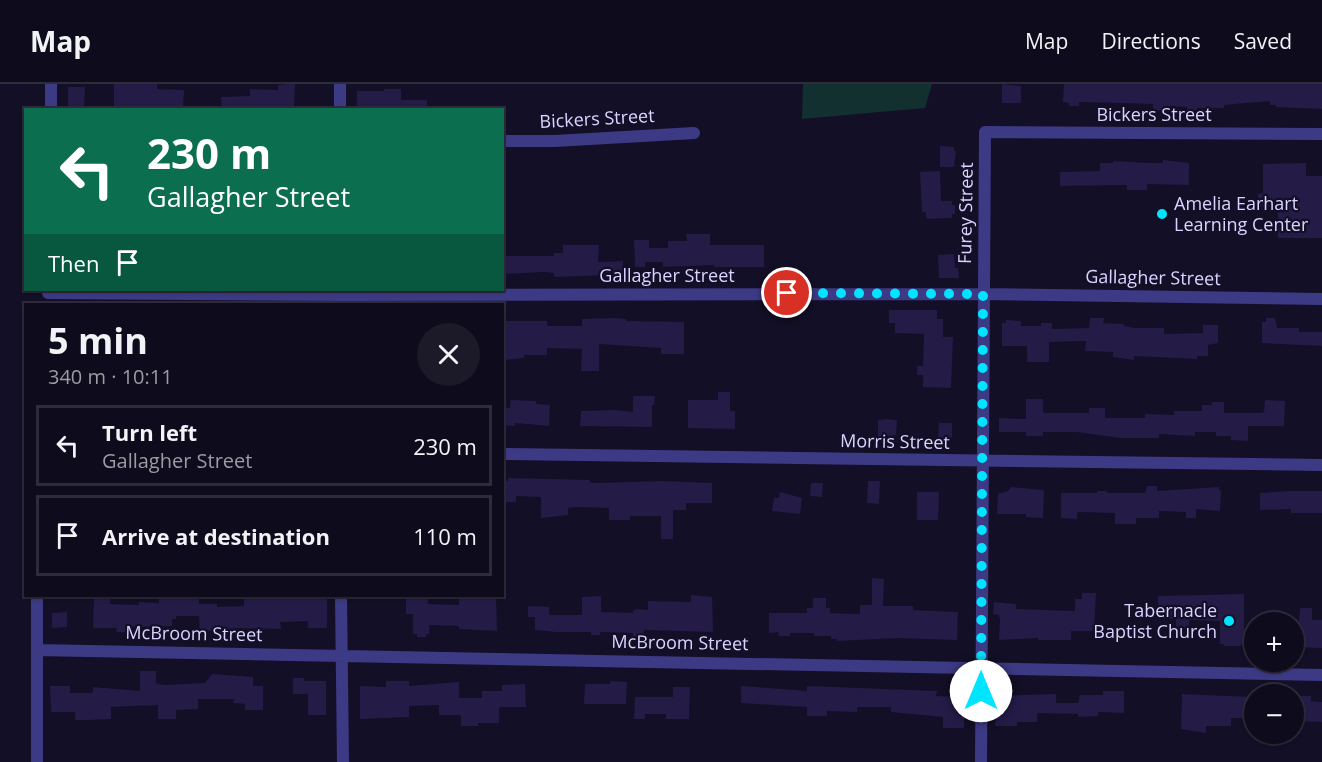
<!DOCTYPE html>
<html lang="en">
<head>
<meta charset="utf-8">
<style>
	body { margin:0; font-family:"Open Sans",sans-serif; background:#1c1929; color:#f1f3f6; height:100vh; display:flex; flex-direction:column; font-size:22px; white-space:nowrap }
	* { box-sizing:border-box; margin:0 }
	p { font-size:20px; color:#9b9ba3 }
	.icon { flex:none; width:33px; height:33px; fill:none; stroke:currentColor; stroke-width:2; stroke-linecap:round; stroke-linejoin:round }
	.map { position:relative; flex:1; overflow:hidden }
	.drawer { position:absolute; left:24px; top:219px; width:480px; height:294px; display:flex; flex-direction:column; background:#0e0b1c; border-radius:0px; box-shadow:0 2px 4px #0004,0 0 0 2px #2e2b3b }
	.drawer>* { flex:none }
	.guide { position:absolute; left:24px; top:24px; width:480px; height:183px; border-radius:0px; box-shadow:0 2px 4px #0004,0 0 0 2px #2e2b3b; background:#0b6e4f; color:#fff; overflow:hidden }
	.controls { position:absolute; left:1244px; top:528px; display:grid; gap:12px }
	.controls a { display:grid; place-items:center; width:60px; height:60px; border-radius:50%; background:#0e0b1c; box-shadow:0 2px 4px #0004,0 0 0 2px #2e2b3b; font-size:30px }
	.pin { position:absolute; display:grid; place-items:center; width:51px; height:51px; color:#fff; margin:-26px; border:3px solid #fff; border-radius:50%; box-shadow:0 2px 6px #0007 }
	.me { position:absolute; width:66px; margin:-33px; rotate:0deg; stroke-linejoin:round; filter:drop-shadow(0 0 4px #0008) }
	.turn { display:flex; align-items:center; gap:21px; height:126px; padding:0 24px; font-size:27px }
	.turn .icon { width:78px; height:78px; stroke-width:2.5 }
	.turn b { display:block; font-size:42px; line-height:51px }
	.then { display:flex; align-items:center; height:57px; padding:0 24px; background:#0003; gap:12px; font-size:22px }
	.round { display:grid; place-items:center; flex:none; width:63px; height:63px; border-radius:32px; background:#1c1929 }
	.head { display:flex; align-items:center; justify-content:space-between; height:102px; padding:0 24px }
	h1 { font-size:36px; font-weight:700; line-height:45px }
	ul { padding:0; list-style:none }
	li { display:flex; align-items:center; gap:18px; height:81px; margin:0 12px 9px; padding:0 12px; border:3px solid #2e2b3b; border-radius:0px }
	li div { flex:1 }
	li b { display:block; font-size:22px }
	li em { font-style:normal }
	header { display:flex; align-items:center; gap:36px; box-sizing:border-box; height:84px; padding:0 30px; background:#0e0b1c; border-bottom:2px solid #2e2b3b }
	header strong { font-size:28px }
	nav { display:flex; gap:33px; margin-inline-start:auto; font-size:21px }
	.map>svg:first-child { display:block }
	.green { fill:#12302f }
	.building { fill:#241b47 }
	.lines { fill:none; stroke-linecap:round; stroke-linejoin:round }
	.street { stroke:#3d3a85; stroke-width:12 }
	.route { stroke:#00e5ff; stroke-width:10; stroke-dasharray:0 18 }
	.poi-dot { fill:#00e5ff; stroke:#130f26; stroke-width:2 }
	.labels { text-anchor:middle; stroke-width:4.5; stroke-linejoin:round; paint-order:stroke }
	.street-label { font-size:18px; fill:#d9d4ff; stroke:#130f26 }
	.poi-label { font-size:18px; fill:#d9d4ff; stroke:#130f26; text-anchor:start }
</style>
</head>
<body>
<header>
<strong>Map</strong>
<nav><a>Map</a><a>Directions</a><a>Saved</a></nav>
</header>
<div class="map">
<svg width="1322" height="678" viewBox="0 0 1322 678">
	<rect width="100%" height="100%" fill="#130f26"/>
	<!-- green -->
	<path class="green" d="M 803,0 L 932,0 L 925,24 L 802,35 Z"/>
	<!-- building -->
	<path class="building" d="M 114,0 L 157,0 L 157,5 L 184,6 L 183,26 L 114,25 Z
		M 287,0 L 295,0 L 294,26 L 222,26 L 221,13 L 250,12 L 250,5 L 278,6 L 278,1 Z
		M 1002,0 L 1021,2 L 1021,19 L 1002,19 Z
		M 1064,0 L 1322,0 L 1322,25 L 1276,23 L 1276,21 L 1270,21 L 1270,17 L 1224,21 L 1224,24 L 1197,24 L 1197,26 L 1187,26 L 1187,23 L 1169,22 L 1169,26 L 1153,27 L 1153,20 L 1122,19 L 1079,18 L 1079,22 L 1069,22 L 1069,19 L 1063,18 Z
		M 68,3 L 85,3 L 84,24 L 68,25 Z
		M 384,5 L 401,5 L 401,16 L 427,16 L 427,26 L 357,25 L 357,7 L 384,7 Z
		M 940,62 L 954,63 L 954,67 L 956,67 L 954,83 L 940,83 Z
		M 1163,76 L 1189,79 L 1189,101 L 1147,100 L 1147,106 L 1127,106 L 1127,101 L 1060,102 L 1060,88 L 1100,87 L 1100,79 L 1113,79 L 1113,77 L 1150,79 L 1163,79 Z
		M 1306,79 L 1306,92 L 1322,92 L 1322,154 L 1278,154 L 1278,123 L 1258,123 L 1258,110 L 1263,109 L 1263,80 Z
		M 940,87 L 941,117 L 952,117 L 952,121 L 955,121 L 955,130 L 952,130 L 952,134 L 927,135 L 925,128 L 922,128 L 920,88 Z
		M 686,150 L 710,150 L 710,161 L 764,161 L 764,183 L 714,183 L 714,181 L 663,183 L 663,178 L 645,178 L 645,183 L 635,183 L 634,156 L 649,156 L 649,164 L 668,164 L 668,157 L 687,157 Z
		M 563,161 L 599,161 L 598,178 L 623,177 L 623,195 L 606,195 L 606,191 L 554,193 L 554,189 L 543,188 L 502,190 L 502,172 L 554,172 L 554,169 L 563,169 Z
		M 954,170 L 955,184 L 958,184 L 959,194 L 939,194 L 938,171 Z
		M 889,226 L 937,226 L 937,235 L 943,235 L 943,253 L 953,253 L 951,304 L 923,303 L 923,291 L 917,291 L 917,282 L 923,282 L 924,250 L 895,249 L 895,239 L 889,239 Z
		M 615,234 L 626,235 L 626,237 L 684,238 L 684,270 L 661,270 L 661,264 L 599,260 L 599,287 L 581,287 L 582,265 L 547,264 L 547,271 L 524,271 L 524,274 L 504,276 L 502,237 L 547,237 L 547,242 L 582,242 L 582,235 Z
		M 1090,234 L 1104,234 L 1103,239 L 1124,240 L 1124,242 L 1135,244 L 1164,244 L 1164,250 L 1203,249 L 1203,241 L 1218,241 L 1218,259 L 1208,261 L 1208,272 L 1197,272 L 1197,275 L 1134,272 L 1134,276 L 1113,273 L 1113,268 L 1085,267 L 1086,257 L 1049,258 L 1049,278 L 1027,278 L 1027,262 L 1002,262 L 1002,239 L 1006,239 L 1006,236 L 1021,237 L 1021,242 L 1041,242 L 1041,239 L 1052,239 L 1052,245 L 1089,244 Z
		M 1266,234 L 1275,234 L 1277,244 L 1299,244 L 1299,248 L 1322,248 L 1322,262 L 1262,259 L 1262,238 L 1266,238 Z
		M 718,308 L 730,308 L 730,327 L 735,327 L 735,345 L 688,344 L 688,316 L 718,316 Z
		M 633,312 L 655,312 L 654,321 L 652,321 L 652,343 L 580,342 L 581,327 L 614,326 L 633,328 Z
		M 1026,315 L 1043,315 L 1043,329 L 1089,329 L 1089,324 L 1105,324 L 1105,334 L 1145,334 L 1145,330 L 1174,331 L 1174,327 L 1202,327 L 1202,321 L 1212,321 L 1212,318 L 1224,318 L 1224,329 L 1261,329 L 1264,328 L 1265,316 L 1285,317 L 1284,342 L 1248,342 L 1248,357 L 1231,356 L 1231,352 L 1216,352 L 1216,348 L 1195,348 L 1195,352 L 1159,350 L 1159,354 L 1121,354 L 1077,348 L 1043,348 L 1043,352 L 1026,352 L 1026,348 L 999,348 L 999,334 L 1026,335 Z
		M 511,316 L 536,317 L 536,320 L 550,321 L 549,342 L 515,339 L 515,342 L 502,341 L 502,324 L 510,324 Z
		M 886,335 L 897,336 L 896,351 L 878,353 L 878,336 Z
		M 939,339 L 952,339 L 952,354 L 938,354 Z
		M 508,394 L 590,396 L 589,398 L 595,399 L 663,397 L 712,399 L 712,419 L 686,419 L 686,426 L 673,426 L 673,455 L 661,455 L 661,432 L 630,432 L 630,436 L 609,436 L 609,424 L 578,423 L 568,424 L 568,431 L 541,434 L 541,413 L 516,412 L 516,418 L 502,418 L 502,396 L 508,397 Z
		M 868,397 L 880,397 L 879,420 L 867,419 Z
		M 811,399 L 823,399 L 822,413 L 810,412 Z
		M 1147,402 L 1157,402 L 1157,407 L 1219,403 L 1219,406 L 1221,406 L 1220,427 L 1196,425 L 1196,434 L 1186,434 L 1186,428 L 1159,427 L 1159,434 L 1136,434 L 1136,440 L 1115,440 L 1115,429 L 1077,428 L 1077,435 L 1061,434 L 1061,409 L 1097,409 L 1097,407 L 1107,407 L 1107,409 L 1145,409 Z
		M 1011,403 L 1044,406 L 1043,434 L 1026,433 L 1026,430 L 997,430 L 998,410 L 1008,407 Z
		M 1291,407 L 1322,407 L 1322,429 L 1291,429 L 1291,425 L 1260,426 L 1260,409 Z
		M 780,408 L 802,414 L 800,430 L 772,427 L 774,414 L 779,414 Z
		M 917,408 L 939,408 L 938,436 L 917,436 Z
		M 872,494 L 884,495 L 883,522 L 913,522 L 913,526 L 958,528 L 957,556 L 899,554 L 837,557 L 837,555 L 831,555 L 831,552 L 814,552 L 814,549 L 790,549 L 790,552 L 779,552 L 778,548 L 769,549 L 769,529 L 807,529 L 807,524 L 813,524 L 813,514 L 826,514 L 826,524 L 830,524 L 830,529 L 860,530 L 860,521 L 872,521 Z
		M 1082,509 L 1096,509 L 1094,547 L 1071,547 L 1071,556 L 1038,556 L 1038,554 L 999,556 L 1000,536 L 999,531 L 993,530 L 994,518 L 1016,520 L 1016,525 L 1075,527 L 1075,515 L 1082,515 Z
		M 1244,510 L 1244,560 L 1241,560 L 1241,562 L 1224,562 L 1224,560 L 1220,560 L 1220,537 L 1189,536 L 1189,544 L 1176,544 L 1176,535 L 1158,535 L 1158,512 Z
		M 691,511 L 712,513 L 713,548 L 644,546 L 644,552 L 633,552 L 633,549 L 600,548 L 600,551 L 591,551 L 591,548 L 556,548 L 535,546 L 535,533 L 528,533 L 528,522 L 549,523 L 549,531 L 582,531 L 582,513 L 601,512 L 601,528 L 633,529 L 633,527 L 637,525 L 648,526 L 648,517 L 691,518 Z
		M 159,512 L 199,512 L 199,520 L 217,520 L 217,523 L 244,522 L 244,512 L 262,512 L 262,515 L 287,514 L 287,512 L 327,513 L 327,544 L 308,544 L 308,537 L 280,538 L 281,545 L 238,544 L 200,548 L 199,532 L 176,532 L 176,535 L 172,535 L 172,542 L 126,543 L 126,548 L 116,548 L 117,544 L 93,544 L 94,515 L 111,515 L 110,520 L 139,521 L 139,518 L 159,519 Z
		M 459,512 L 476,512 L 476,514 L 496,513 L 497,547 L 459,545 L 459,542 L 429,541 L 429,550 L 426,550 L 426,553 L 417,553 L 417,550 L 413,550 L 413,530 L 406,530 L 406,514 L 424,513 L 428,515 L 428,520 L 459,521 Z
		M 1300,524 L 1312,524 L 1312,536 L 1322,536 L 1322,564 L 1297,563 Z
		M 67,528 L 67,543 L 52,544 L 52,529 Z
		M 140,587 L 156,587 L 156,600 L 168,601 L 205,599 L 212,590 L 253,593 L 253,602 L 263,602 L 263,626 L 245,626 L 245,620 L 233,619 L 234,615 L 198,615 L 198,625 L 176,626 L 176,635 L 158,635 L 158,621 L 111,623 L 111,635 L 90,636 L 75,636 L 75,628 L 51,628 L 50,602 L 70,602 L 70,609 L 93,609 L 93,603 L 140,607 Z
		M 293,594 L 304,594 L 304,597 L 326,597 L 326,631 L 308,631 L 308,610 L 293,610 Z
		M 386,597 L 409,597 L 409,602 L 459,598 L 459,614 L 482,614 L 482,607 L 502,607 L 502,601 L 525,600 L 526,623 L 499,623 L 499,639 L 478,639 L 478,642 L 461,642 L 461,631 L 439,631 L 439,621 L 409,622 L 409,633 L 360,635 L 360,602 L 386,603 Z
		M 610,597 L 627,598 L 626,620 L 584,620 L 585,600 L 610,600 Z
		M 741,602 L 807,607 L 807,602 L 937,607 L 936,612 L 961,613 L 961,616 L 965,616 L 964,644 L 943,644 L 943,633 L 891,628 L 891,623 L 857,623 L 857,628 L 827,627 L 827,632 L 807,632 L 807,623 L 741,619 Z
		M 673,603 L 690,603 L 689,635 L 666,635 L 666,630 L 645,630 L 645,635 L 634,635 L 635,613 L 673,613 Z
		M 1103,607 L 1124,607 L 1124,629 L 1098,628 L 1098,632 L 1078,633 L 1078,630 L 1037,629 L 1037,638 L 1017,638 L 1017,642 L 995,642 L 996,612 L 1056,610 L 1056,619 L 1078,619 L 1080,611 L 1103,611 Z
		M 1182,610 L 1251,613 L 1251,634 L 1231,634 L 1231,642 L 1206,642 L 1206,649 L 1181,645 Z
		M 1296,612 L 1311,612 L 1311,617 L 1322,618 L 1322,638 L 1295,637 Z"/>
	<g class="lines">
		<!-- street -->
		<path class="street" d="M 51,0 L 51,26
			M 340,0 L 340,26
			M 502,57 L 555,57 L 694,49
			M 48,209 L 342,211 L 983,210 L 1322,215
			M 502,370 L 1322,381
			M 341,512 L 343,678
			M 37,566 L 1322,591
			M 37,678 L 37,512
			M 981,678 L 985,48 L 1322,50"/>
	</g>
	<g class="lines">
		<!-- route -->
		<path class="route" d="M 787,209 L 983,210 L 981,607"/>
	</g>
	<!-- markers -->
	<g class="poi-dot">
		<circle cx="1162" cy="130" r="6"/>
		<circle cx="1229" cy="537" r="6"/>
	</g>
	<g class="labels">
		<!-- street labels -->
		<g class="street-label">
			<text x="1154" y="37">Bickers Street</text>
			<text transform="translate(597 35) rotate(-3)" y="6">Bickers Street</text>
			<text transform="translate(966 129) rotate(-89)" y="6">Furey Street</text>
			<text x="667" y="198">Gallagher Street</text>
			<text transform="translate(1153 194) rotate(1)" y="6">Gallagher Street</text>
			<text transform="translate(895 358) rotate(1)" y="6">Morris Street</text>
			<text transform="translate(194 550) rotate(1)" y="6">McBroom Street</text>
			<text transform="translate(680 559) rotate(1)" y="6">McBroom Street</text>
		</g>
		<!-- poi labels -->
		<g class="poi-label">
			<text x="1174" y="126">Amelia Earhart<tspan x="1174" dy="21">Learning Center</tspan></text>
			<text x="1217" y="533" text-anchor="end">Tabernacle<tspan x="1217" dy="21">Baptist Church</tspan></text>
		</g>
	</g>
</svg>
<div class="controls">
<a>+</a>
<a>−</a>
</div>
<div class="pin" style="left:787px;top:209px;background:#d93025"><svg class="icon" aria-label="arrive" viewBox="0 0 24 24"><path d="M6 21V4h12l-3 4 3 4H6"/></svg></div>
<svg class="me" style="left:981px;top:607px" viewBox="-20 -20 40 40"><circle r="19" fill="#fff"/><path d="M0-13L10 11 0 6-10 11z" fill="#00e5ff"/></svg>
<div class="guide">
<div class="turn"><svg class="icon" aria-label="left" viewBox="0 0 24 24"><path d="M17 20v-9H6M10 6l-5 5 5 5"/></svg><div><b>230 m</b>Gallagher Street</div></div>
<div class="then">Then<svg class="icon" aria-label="arrive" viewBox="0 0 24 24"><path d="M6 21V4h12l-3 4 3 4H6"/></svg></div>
</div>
<section class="drawer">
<div class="head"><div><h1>5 min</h1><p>340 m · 10:11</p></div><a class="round"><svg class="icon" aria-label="close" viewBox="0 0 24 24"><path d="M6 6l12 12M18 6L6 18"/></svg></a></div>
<ul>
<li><svg class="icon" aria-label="left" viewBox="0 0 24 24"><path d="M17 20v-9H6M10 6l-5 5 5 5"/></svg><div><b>Turn left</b><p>Gallagher Street</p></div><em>230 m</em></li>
<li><svg class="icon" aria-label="arrive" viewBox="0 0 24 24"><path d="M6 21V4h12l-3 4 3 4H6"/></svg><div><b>Arrive at destination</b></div><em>110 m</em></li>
</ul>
</section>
</div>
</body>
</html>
